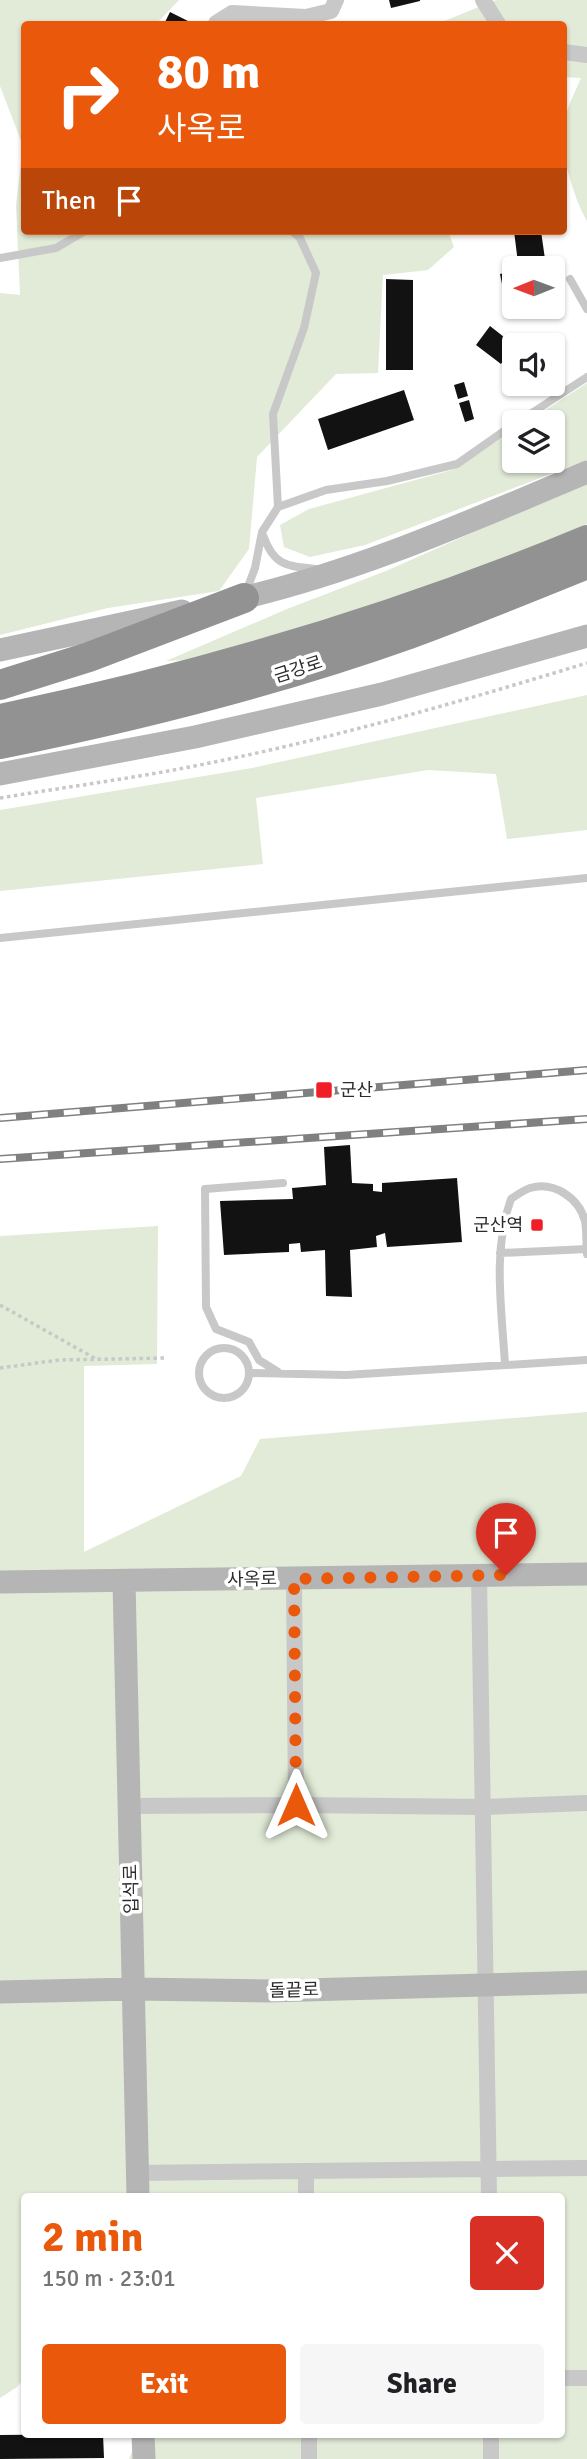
<!DOCTYPE html>
<html lang="en">
<head>
<meta charset="utf-8">
<style>
	body { margin:0; font-family:Signika,"Noto Sans KR",sans-serif; background:#f6f6f6; color:#202124; height:100vh; display:flex; flex-direction:column; font-size:26px; white-space:nowrap }
	* { box-sizing:border-box; margin:0 }
	p { font-size:23px; color:#757577 }
	.icon { flex:none; width:38px; height:38px; fill:none; stroke:currentColor; stroke-width:2; stroke-linecap:round; stroke-linejoin:round }
	.map { position:relative; flex:1; overflow:hidden }
	.details { position:absolute; left:21px; top:2193px; width:544px; height:245px; display:flex; flex-direction:column; background:#fff; border-radius:7px; box-shadow:0 2px 5px #0004 }
	.details>* { flex:none }
	.hud { position:absolute; left:21px; top:21px; width:546px; height:214px; border-radius:7px; box-shadow:0 2px 5px #0004; background:#ea580c; color:#fff; overflow:hidden }
	.needle { width:46px; rotate:269deg }
	.buttons { position:absolute; left:502px; top:256px; display:grid; gap:14px }
	.buttons a { display:grid; place-items:center; width:63px; height:63px; border-radius:7px; background:#fff; box-shadow:0 2px 5px #0004; font-size:35px }
	.pin { position:absolute; display:grid; place-items:center; width:60px; height:60px; color:#fff; margin:-72px -30px; border-radius:50% 50% 50% 0; rotate:-45deg; box-shadow:0 0 7px #0007 }
	.pin .icon { rotate:45deg }
	.me { position:absolute; width:77px; margin:-38px; rotate:0deg; stroke-linejoin:round; filter:drop-shadow(0 0 5px #0008) }
	.turn { display:flex; align-items:center; gap:24px; height:147px; padding:0 21px; font-size:32px }
	.turn .icon { width:91px; height:91px; stroke-width:2.5 }
	.turn b { display:block; font-size:49px; line-height:60px }
	.then { display:flex; align-items:center; height:66px; padding:0 21px; background:#0003; gap:14px; font-size:26px }
	.round { display:grid; place-items:center; flex:none; width:74px; height:74px; border-radius:7px; background:#f6f6f6 }
	.head { display:flex; align-items:center; justify-content:space-between; height:119px; padding:0 21px }
	h1 { font-size:42px; font-weight:700; line-height:52px; color:#ea580c }
	.cta { display:flex; gap:14px; margin-top:auto; padding:14px 21px }
	.cta a { flex:1; height:80px; border-radius:7px; background:#ea580c; color:#fff; font-size:28px; font-weight:700; line-height:80px; text-align:center }
	.cta a+a { background:#f6f6f6; color:#202124 }
	.map>svg:first-child { display:block }
	.green { fill:#e1ebd7 }
	.building { fill:#121212 }
	.lines { fill:none; stroke-linecap:round; stroke-linejoin:round }
	.path { stroke:#c8c8c8; stroke-width:3.5; stroke-dasharray:3.5 3.5; stroke-linecap:butt }
	.lane { stroke:#c8c8c8; stroke-width:8 }
	.street { stroke:#c8c8c8; stroke-width:16 }
	.secondary { stroke:#b5b5b5; stroke-width:23 }
	.highway { stroke:#929292; stroke-width:30 }
	.rail-casing { stroke:#808080; stroke-width:8 }
	.rail { stroke:#fff; stroke-width:5; stroke-dasharray:16; stroke-linecap:butt }
	.route { stroke:#ea580c; stroke-width:12; stroke-dasharray:0 21.6 }
	.poi-dot { fill:#f01f27; stroke:#fff; stroke-width:2.5 }
	.labels { text-anchor:middle; stroke-width:7; stroke-linejoin:round; paint-order:stroke }
	.street-label { font-size:18px; fill:#2b2b2b; stroke:#fff }
	.poi-label { font-size:18px; fill:#2b2b2b; stroke:#fff; text-anchor:start }
</style>
</head>
<body>
<div class="map">
<svg width="587" height="2459" viewBox="0 0 587 2459">
	<rect width="100%" height="100%" fill="#fff"/>
	<!-- green -->
	<path class="green" d="M 0,0 L 179,0 L 156,24 L 24,24 L 24,231 L 448,231 L 454,247 L 428,270 L 383,275 L 378,373 L 336,374 L 257,457 L 249,549 L 219,591 L 108,608 L 0,635 L 0,293 L 20,295 L 16,205 L 23,146 L 0,86 Z
		M 496,0 L 587,0 L 587,221 C 574,199 557,145 564,120 C 568,106 575,92 581,78 L 564,77 L 564,24 L 437,24 Z
		M 587,383 L 587,460 L 365,545 L 310,557 L 284,547 L 280,525 L 309,509 L 452,470 L 514,430 L 514,460 L 553,460 L 553,422 L 527,422 Z
		M 587,482 L 587,524 L 514,557 L 209,659 L 166,661 L 287,609 L 386,571 Z
		M 587,695 L 587,830 L 507,839 L 496,774 L 428,770 L 256,798 L 263,864 L 0,891 L 0,810 L 252,768 Z
		M 158,1226 L 157,1364 L 84,1366 L 84,1552 L 241,1476 L 260,1439 L 587,1412 L 587,2459 L 129,2459 L 139,2434 L 562,2434 L 562,2196 L 24,2196 L 24,2379 L 17,2387 L 0,2398 L 0,1236 Z"/>
	<!-- building -->
	<path class="building" d="M 389,0 L 420,0 L 420,1 L 391,8 Z
		M 170,12 L 194,24 L 164,24 Z
		M 514,231 L 541,231 L 545,259 L 518,263 Z
		M 514,271 L 514,287 L 503,289 L 500,274 Z
		M 386,279 L 413,280 L 413,370 L 386,370 Z
		M 490,326 L 514,345 L 501,364 L 476,345 Z
		M 464,382 L 468,396 L 458,399 L 454,385 Z
		M 404,390 L 414,420 L 328,450 L 318,419 Z
		M 469,400 L 474,419 L 465,422 L 459,403 Z
		M 350,1145 L 352,1183 L 373,1184 L 373,1191 L 382,1192 L 382,1183 L 457,1178 L 462,1242 L 387,1247 L 385,1233 L 376,1236 L 377,1247 L 350,1250 L 352,1297 L 326,1296 L 325,1250 L 301,1252 L 300,1243 L 289,1244 L 289,1252 L 224,1255 L 220,1201 L 293,1199 L 292,1188 L 326,1185 L 324,1147 Z
		M 103,2434 L 104,2458 L 0,2459 L 0,2435 Z"/>
	<g class="lines">
		<!-- path -->
		<path class="path" d="M 0,798 C 60,788 120,780 179,769 C 317,743 453,704 587,663
			M 0,1305 L 96,1359
			M 0,1368 L 59,1360 L 167,1358"/>
		<!-- lane -->
		<path class="lane" d="M 0,258 L 56,248 L 85,231
			M 570,279 L 587,309
			M 518,422 L 587,377
			M 278,507 L 326,490 L 387,481 L 457,464 L 514,424
			M 263,535 C 274,566 286,566 317,569
			M 246,592 L 255,568 L 262,532 L 278,507 L 273,414 L 304,328 L 316,273 L 300,238 L 292,231
			M 0,938 L 587,878
			M 500,1253 L 587,1249
			M199 1373a25 25 0 1 1 50 0a25 25 0 1 1-50 0Z
			M 505,1365 C 502,1311 492,1251 511,1199 C 516,1196 523,1190 530,1188 C 554,1181 579,1198 585,1221 C 587,1231 586,1244 587,1254
			M 278,1372 L 259,1360 L 249,1342 L 216,1329 L 206,1307 L 205,1189 L 283,1183
			M 250,1373 L 346,1375 L 587,1360"/>
		<!-- street -->
		<path class="street" d="M 483,0 L 498,24
			M 216,23 L 232,13 L 306,17 L 331,11 L 336,0
			M 564,52 L 587,55
			M 479,1576 L 489,2196
			M 294,1579 L 296,1805 L 484,1807 L 587,1803
			M 129,1806 L 296,1805
			M 137,2173 L 306,2171
			M 306,2196 L 306,2171 L 587,2168
			M 562,2378 L 587,2378
			M 309,2434 L 309,2459
			M 491,2434 L 491,2459"/>
		<!-- secondary -->
		<path class="secondary" d="M 229,601 C 352,574 471,521 587,472
			M 0,650 L 182,611
			M 0,774 L 195,737 L 382,694 L 587,636
			M 124,1581 L 138,2196
			M 0,1582 L 587,1574
			M 0,1992 L 133,1989 L 270,1991 L 587,1982
			M 143,2434 L 144,2459"/>
		<!-- highway -->
		<path class="highway" d="M 0,685 L 89,657 L 244,598
			M 0,719 C 201,677 397,619 587,540
			M 0,744 C 138,716 277,681 409,634 C 469,612 528,588 587,564"/>
		<defs>
			<path id="rail" d="M 0,1118 L 587,1070
				M 0,1159 L 587,1119"/>
		</defs>
		<!-- rail casing -->
		<use href="#rail" class="rail-casing"/>
		<!-- rail -->
		<use href="#rail" class="rail"/>
	</g>
	<g class="lines">
		<!-- route -->
		<path class="route" d="M 296,1805 L 294,1579 L 506,1575"/>
	</g>
	<!-- markers -->
	<g class="poi-dot">
		<rect x="315" y="1081" width="18" height="18" rx="3.5"/>
		<rect x="530" y="1218" width="14" height="14" rx="3.5"/>
	</g>
	<g class="labels">
		<!-- street labels -->
		<g class="street-label">
			<text transform="translate(298 669) rotate(-18)" y="6">금강로</text>
			<text transform="translate(252 1579) rotate(-1)" y="6">사옥로</text>
			<text transform="translate(131 1889) rotate(-91)" y="6">입석로</text>
			<text transform="translate(294 1990) rotate(-1)" y="6">돌끝로</text>
		</g>
		<!-- poi labels -->
		<g class="poi-label">
			<text x="340" y="1096">군산</text>
			<text x="523" y="1231" text-anchor="end">군산역</text>
		</g>
	</g>
</svg>
<div class="buttons">
<a><svg class="needle" viewBox="-14 -14 28 28"><path d="M0-13l5 13h-10z" fill="#e53935"/><path d="M0 13l5-13h-10z" fill="#757577"/></svg></a>
<a><svg class="icon" aria-label="sound" viewBox="0 0 24 24"><path d="M4 9h4l5-4v14l-5-4H4zM17 9q2 3 0 6"/></svg></a>
<a><svg class="icon" aria-label="layers" viewBox="0 0 24 24"><path d="M12 4l9 5-9 5-9-5zM3 14l9 5 9-5"/></svg></a>
</div>
<div class="pin" style="left:506px;top:1575px;background:#d93025"><svg class="icon" aria-label="arrive" viewBox="0 0 24 24"><path d="M6 21V4h12l-3 4 3 4H6"/></svg></div>
<svg class="me" style="left:296px;top:1805px" viewBox="-20 -20 40 40"><path d="M0-17L14 15 0 8-14 15z" fill="#ea580c" stroke="#fff" stroke-width="4"/></svg>
<div class="hud">
<div class="turn"><svg class="icon" aria-label="right" viewBox="0 0 24 24"><path d="M7 20v-9h11M14 6l5 5-5 5"/></svg><div><b>80 m</b>사옥로</div></div>
<div class="then">Then<svg class="icon" aria-label="arrive" viewBox="0 0 24 24"><path d="M6 21V4h12l-3 4 3 4H6"/></svg></div>
</div>
<section class="details">
<div class="head"><div><h1>2 min</h1><p>150 m · 23:01</p></div><a class="round" style="background:#d93025;color:#fff"><svg class="icon" aria-label="close" viewBox="0 0 24 24"><path d="M6 6l12 12M18 6L6 18"/></svg></a></div>
<div class="cta"><a>Exit</a><a>Share</a></div>
</section>
</div>
</body>
</html>
